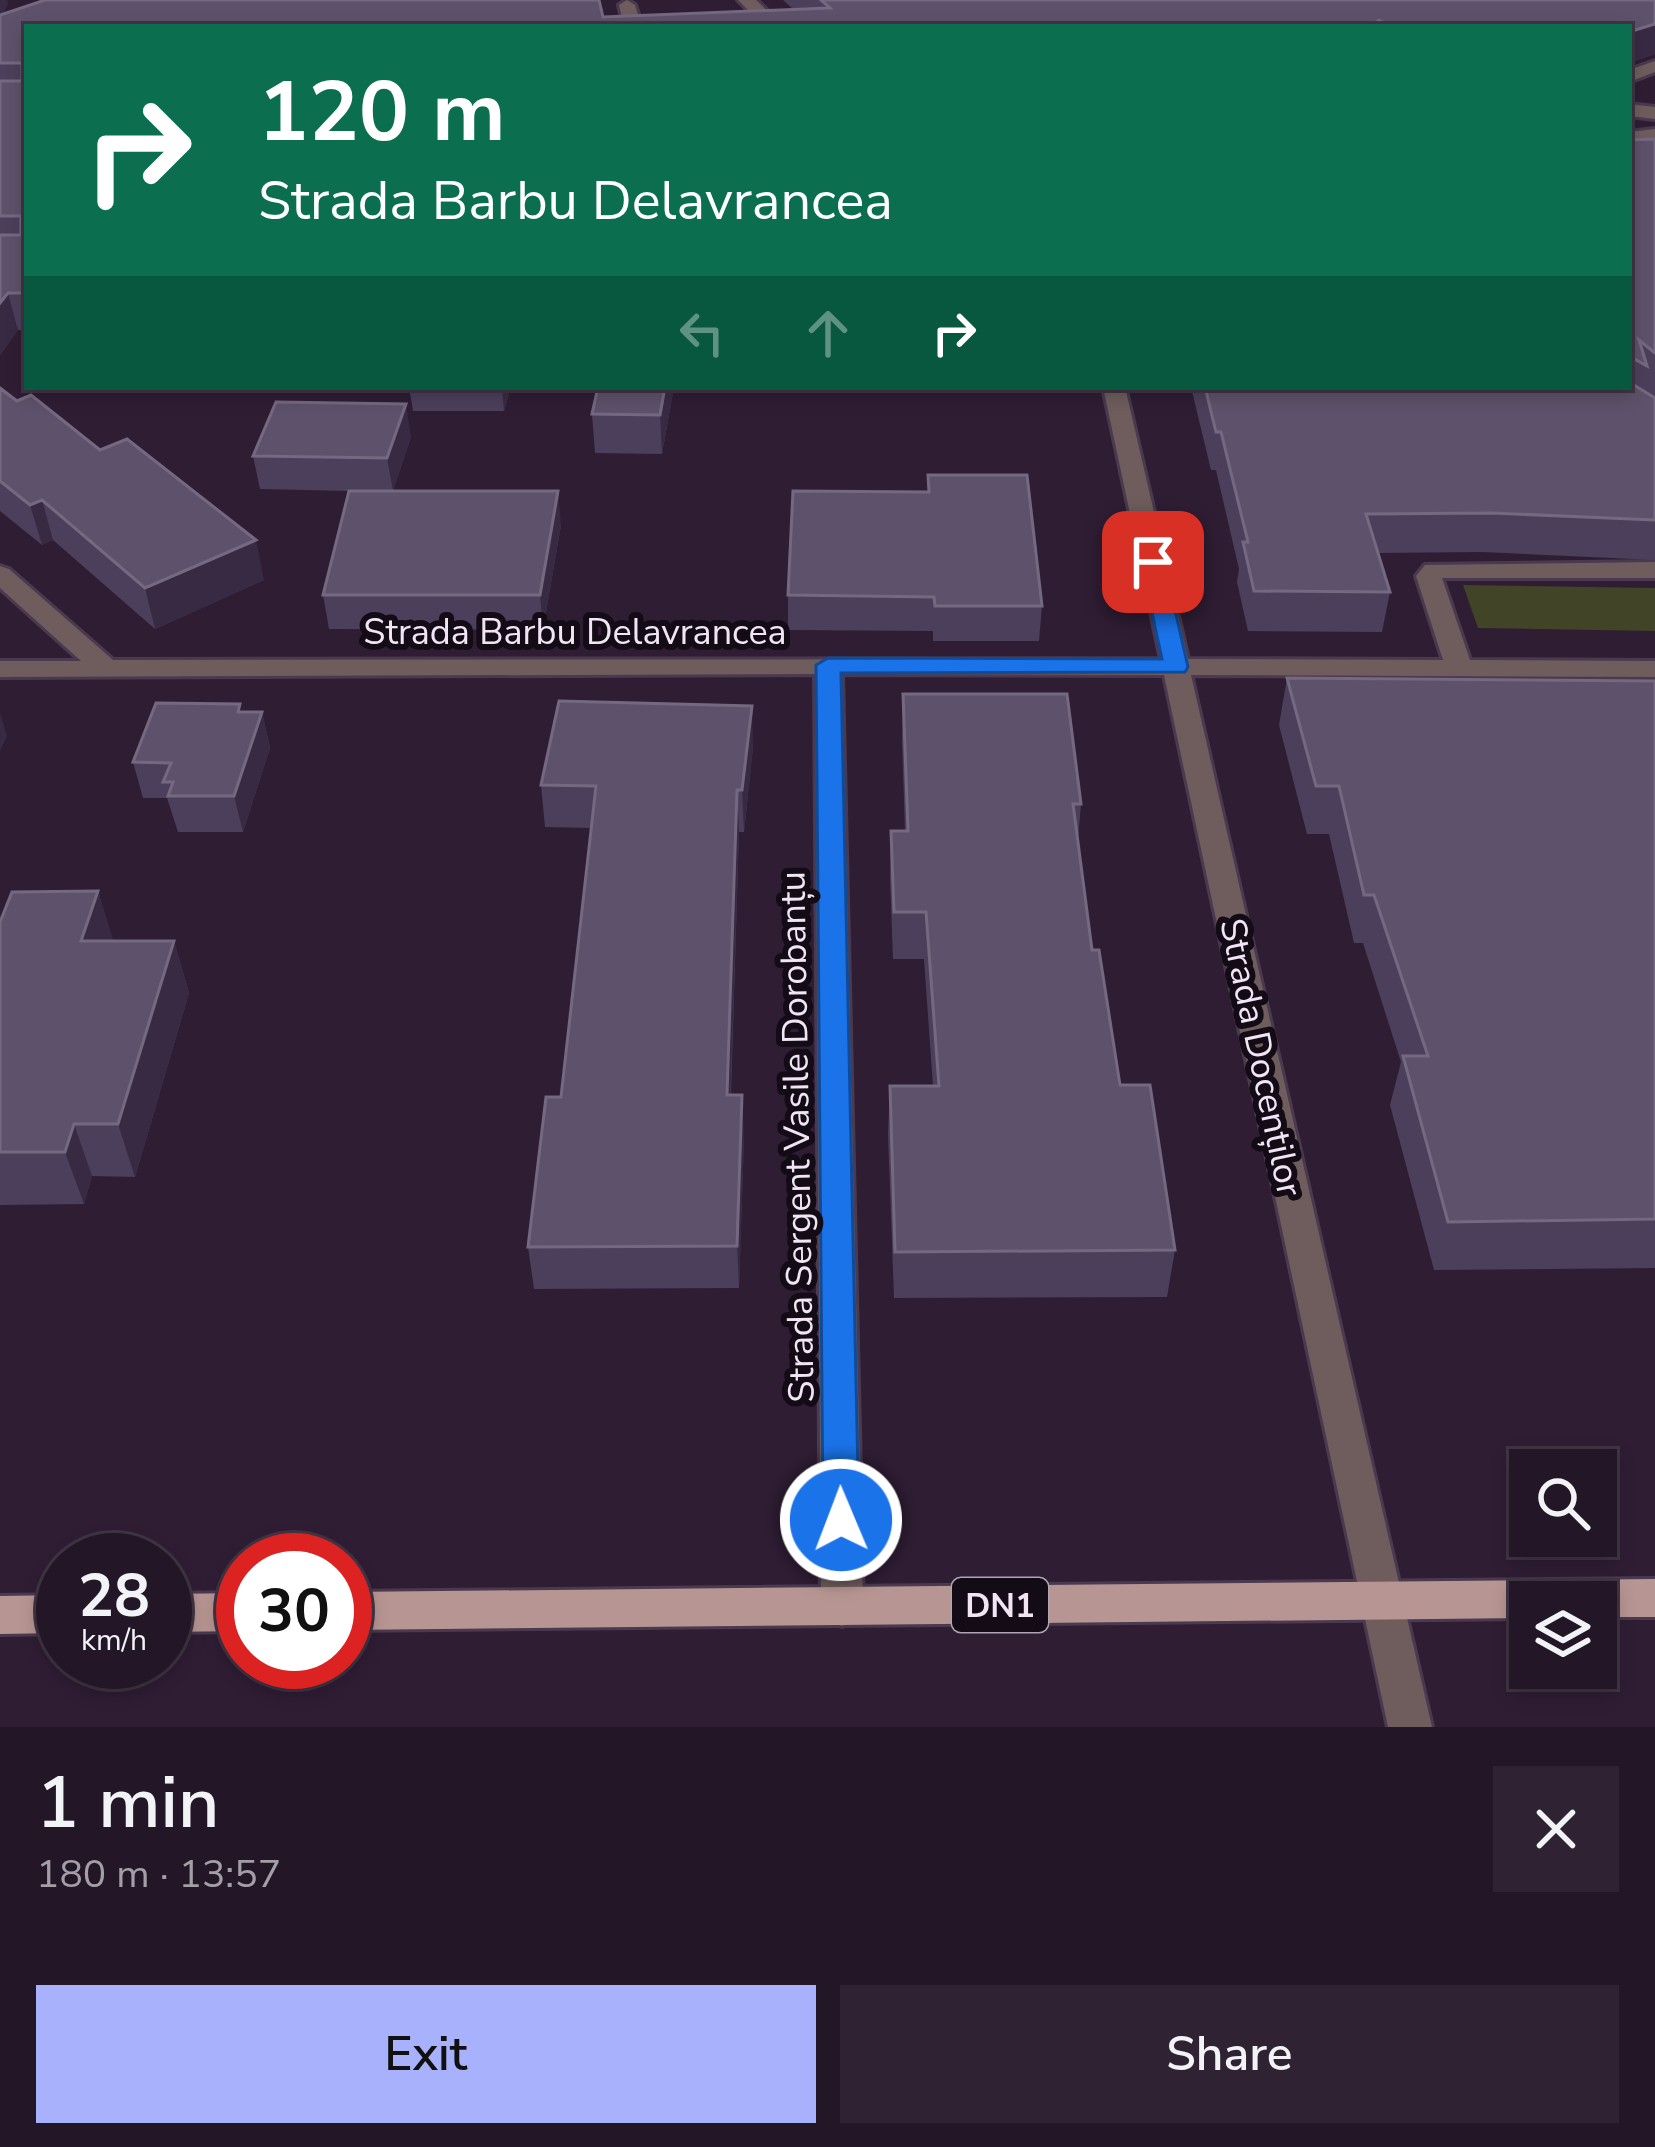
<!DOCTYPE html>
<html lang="en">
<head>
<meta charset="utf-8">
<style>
	body { margin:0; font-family:"Nunito Sans",sans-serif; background:#2f2333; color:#f1f3f6; height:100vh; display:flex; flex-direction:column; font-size:45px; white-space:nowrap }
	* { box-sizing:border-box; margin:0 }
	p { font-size:39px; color:#a39fa7 }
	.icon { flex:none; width:66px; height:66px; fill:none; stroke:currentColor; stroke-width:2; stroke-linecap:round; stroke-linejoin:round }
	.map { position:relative; height:1727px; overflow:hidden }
	.panel { display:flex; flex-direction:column; background:#231627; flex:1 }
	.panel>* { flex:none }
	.top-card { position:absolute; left:24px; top:24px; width:1608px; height:366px; border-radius:0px; box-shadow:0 6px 18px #0003,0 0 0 3px #403544; background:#0b6e4f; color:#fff; overflow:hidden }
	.controls { position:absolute; left:1509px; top:1449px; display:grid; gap:24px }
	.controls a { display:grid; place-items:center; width:108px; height:108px; border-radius:0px; background:#231627; box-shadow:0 6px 18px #0003,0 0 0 3px #403544; font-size:60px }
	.speed { position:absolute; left:36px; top:1533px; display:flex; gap:24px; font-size:60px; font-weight:700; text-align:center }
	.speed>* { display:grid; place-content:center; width:156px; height:156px; border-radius:50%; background:#231627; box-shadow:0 6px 18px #0003,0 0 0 3px #403544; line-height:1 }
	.speed small { font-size:30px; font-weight:400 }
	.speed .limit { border:18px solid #d22; background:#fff; color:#111 }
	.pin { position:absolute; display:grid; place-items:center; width:102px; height:102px; color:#fff; margin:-51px; border-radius:24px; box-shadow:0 6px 18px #0006 }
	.me { position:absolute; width:132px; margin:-66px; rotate:359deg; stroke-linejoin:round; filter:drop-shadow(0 0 9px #0008) }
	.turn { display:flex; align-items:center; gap:42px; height:252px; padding:0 36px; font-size:54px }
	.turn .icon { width:156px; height:156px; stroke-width:2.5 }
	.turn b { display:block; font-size:84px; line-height:102px }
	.lanes { display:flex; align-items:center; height:114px; padding:0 36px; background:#0003; justify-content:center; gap:60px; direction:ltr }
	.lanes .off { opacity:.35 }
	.round { display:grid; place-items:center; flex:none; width:126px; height:126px; border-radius:0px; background:#2f2333 }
	.headline { display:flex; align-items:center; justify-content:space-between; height:204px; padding:0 36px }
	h1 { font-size:72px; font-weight:600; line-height:90px }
	.button { display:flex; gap:24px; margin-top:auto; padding:24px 36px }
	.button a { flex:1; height:138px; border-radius:0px; background:#a7b1fc; color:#111; font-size:48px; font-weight:600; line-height:138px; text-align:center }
	.button a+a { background:#2f2333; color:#f1f3f6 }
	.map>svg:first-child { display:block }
	.green { fill:#424427 }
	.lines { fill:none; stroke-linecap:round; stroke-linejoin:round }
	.minor-casing { stroke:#4a394f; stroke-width:6 }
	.tertiary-casing { stroke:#4a394f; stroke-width:6 }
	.primary-casing { stroke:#4a394f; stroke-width:6 }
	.minor { fill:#6e5d5c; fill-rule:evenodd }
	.tertiary { fill:#6e5d5c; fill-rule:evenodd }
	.primary { fill:#b79592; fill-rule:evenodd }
	.wall { fill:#4c3f5b }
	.shaded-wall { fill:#392a44 }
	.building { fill:#5e516b; stroke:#756881; stroke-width:3 }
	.route { fill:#1a73e8; stroke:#114b97; stroke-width:3 }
	.labels { text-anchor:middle; stroke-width:12; stroke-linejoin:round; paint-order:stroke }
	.shield { fill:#130b15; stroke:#aea4b2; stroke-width:3 }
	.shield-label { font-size:33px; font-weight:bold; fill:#f1e5f5 }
	.street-label { font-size:36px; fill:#f1e5f5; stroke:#130b15 }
</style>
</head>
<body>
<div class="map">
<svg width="1655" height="1727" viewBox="0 0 1655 1727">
	<rect width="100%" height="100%" fill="#2f1d34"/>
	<!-- green -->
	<path class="green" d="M 1463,585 L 1655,588 L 1655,631 L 1478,628 Z"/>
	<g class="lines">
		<defs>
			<path id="minor" d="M 627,0 L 635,5 L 642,27 L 624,27 L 619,5 Z
				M 738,0 L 756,0 L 784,27 L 765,27 Z
				M 1655,61 L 1655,72 L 1629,82 L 1629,70 Z
				M 1103,387 L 1125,387 L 1188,659 L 1443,660 L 1416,576 L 1425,565 L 1655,562 L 1655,578 L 1442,578 L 1470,660 L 1655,661 L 1655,677 L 1191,675 L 1432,1727 L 1388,1727 L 1164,675 L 842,674 L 863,1607 L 857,1620 L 842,1626 L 827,1620 L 821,1607 L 815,674 L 0,677 L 0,661 L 81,661 L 0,588 L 0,566 L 9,569 L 113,660 L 1161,659 Z"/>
			<path id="tertiary" d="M 1629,104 L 1655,107 L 1655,119 L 1629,116 Z
				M 1655,129 L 1655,141 L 1629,144 L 1629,132 Z"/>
			<path id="primary" d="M 1655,1579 L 1655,1617 L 1596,1617 L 1596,1602 L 1530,1602 L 1530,1618 L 345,1630 L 345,1592 Z
				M 243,1593 L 243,1631 L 165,1632 L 165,1594 Z
				M 63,1595 L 63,1633 L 0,1634 L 0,1596 Z"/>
		</defs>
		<!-- minor casing -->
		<use href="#minor" class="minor-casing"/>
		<!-- tertiary casing -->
		<use href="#tertiary" class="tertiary-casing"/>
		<!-- primary casing -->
		<use href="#primary" class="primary-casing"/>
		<!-- minor -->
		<use href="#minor" class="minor"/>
		<!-- tertiary -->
		<use href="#tertiary" class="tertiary"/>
		<!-- primary -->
		<use href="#primary" class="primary"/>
	</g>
	<!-- wall -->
	<path class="wall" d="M 0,0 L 7,0 L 4,14 L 603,17 L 794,10 L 783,0 L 1655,0 L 1655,54 L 1629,63 L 1629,27 L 27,27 L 27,330 L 18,330 L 0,355 Z
		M 1655,139 L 1655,560 L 1482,552 L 1378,553 L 1390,592 L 1382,632 L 1248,631 L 1237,582 L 1239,569 L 1216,470 L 1211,470 L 1191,387 L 1629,387 L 1629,140 Z
		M 409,387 L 511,387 L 504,411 L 413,411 Z
		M 598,387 L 674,387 L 662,454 L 595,453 L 592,414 Z
		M 0,388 L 264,580 L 155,629 L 53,540 L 42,545 L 0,511 Z
		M 411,437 L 393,491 L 561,525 L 543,630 L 329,629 L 323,595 L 349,491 L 260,489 L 253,456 Z
		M 928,475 L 1042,606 L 1039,641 L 933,641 L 933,631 L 788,630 L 788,595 L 928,492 Z
		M 1287,678 L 1655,681 L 1655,1268 L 1434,1270 L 1390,1105 L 1401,1062 L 1363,943 L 1354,943 L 1329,834 L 1307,834 L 1279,725 Z
		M 903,694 L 1081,804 L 1078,839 L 1092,950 L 1120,1085 L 1175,1250 L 1167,1297 L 894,1298 L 888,1134 L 890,1086 L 933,1086 L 924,959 L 893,959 L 890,877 L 891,831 L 905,831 L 902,740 Z
		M 242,712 L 262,712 L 270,748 L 243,832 L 178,832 L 167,798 L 143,798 L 133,762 Z
		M 753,747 L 744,832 L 739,832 L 731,1095 L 744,1138 L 739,1288 L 534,1289 L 528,1247 L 561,1097 L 592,828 L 545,827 L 541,785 Z
		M 98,891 L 113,941 L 174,941 L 189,993 L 135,1177 L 92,1176 L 84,1204 L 0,1205 L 0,922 Z"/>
	<!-- shaded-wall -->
	<path class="shaded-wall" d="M 0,0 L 7,0 L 8,3 L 0,24 Z
		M 1655,24 L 1655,54 L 1629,63 L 1629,32 Z
		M 8,293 L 18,330 L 0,355 L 0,303 Z
		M 502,387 L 511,387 L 504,411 Z
		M 665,387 L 674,387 L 662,454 L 660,415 Z
		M 406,404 L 411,437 L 393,491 L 387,458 Z
		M 558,491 L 561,525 L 543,630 L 540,595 Z
		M 42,500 L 53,540 L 42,545 L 30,505 Z
		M 256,540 L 264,580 L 155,629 L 145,588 Z
		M 752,706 L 753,747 L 744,832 L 742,790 Z
		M 262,712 L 270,748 L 243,832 L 234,796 Z
		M 0,713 L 7,736 L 0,751 Z
		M 737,790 L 739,832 L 729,1138 L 727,1095 Z
		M 98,891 L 114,943 L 81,941 Z
		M 174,941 L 189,993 L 135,1177 L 118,1124 Z
		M 742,1095 L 744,1138 L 739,1288 L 737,1246 Z
		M 74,1124 L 92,1176 L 84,1204 L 65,1152 Z"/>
	<!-- building -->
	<path class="building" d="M 45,0 L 599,0 L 603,17 L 830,8 L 821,0 L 1655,0 L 1655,24 L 1629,32 L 1629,27 L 1391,27 L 1379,20 L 1370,27 L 27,27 L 27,293 L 8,293 L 0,303 L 0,235 L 21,235 L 21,216 L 0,216 L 0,81 L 22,81 L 22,63 L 0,63 L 0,15 Z
		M 1655,139 L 1655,353 L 1639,340 L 1647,366 L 1629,356 L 1629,140 Z
		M 1629,382 L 1655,398 L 1655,520 L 1492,513 L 1366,514 L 1390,592 L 1254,591 L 1243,542 L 1248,542 L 1221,432 L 1216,432 L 1205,387 L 1629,387 Z
		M 598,387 L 665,387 L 660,415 L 592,414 Z
		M 0,388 L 17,401 L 31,395 L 100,450 L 127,439 L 256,540 L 145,588 L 42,500 L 30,505 L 0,481 Z
		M 276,402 L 406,404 L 387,458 L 253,456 Z
		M 928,475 L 1027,475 L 1042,606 L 935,606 L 934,597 L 788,595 L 793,491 L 929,492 Z
		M 349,491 L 558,491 L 540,595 L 323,595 Z
		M 1287,678 L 1655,681 L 1655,1219 L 1448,1222 L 1403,1056 L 1428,1056 L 1374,895 L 1364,895 L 1339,786 L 1316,786 Z
		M 903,694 L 1067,694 L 1081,804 L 1073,804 L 1092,950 L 1099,950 L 1120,1085 L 1150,1085 L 1175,1250 L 895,1252 L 890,1086 L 939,1086 L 926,912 L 894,912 L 891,831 L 908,831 Z
		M 559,701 L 752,706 L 742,790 L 737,790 L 727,1095 L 742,1095 L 737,1246 L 528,1247 L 546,1097 L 561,1097 L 596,786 L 541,785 Z
		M 156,703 L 240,704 L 238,712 L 262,712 L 234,796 L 168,796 L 173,782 L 163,782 L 171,763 L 133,762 Z
		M 98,891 L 81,941 L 174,941 L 118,1124 L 74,1124 L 65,1152 L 0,1152 L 0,922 L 12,892 Z"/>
	<!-- route -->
	<path class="route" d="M 1153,555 L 1164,562 L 1188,667 L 1185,672 L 841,673 L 859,1520 L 854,1531 L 841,1536 L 828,1531 L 823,1520 L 816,665 L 828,658 L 1162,659 L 1141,562 Z"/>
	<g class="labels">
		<!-- shield labels -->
		<rect class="shield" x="952" y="1578" width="96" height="54" rx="9"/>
		<g class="shield-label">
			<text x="1000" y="1617">DN1</text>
		</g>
		<!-- street labels -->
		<g class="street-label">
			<text x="575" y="644">Strada Barbu Delavrancea</text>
			<text transform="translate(1262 1057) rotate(78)" y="13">Strada Docenților</text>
			<text transform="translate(796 1137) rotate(-91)" y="13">Strada Sergent Vasile Dorobanțu</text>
		</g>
	</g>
</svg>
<div class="controls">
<a><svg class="icon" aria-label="search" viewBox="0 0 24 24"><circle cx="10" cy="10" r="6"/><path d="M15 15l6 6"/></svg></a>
<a><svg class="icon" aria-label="layers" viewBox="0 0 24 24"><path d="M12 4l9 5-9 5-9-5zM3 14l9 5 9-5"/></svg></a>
</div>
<div class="speed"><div>28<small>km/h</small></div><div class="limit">30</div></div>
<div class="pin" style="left:1153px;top:562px;background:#d93025"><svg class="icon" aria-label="arrive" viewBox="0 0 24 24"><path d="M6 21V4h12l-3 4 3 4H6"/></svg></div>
<svg class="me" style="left:841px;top:1520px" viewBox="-20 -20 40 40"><circle r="17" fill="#1a73e8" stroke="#fff" stroke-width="3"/><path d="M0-11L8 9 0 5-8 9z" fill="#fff"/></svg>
<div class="top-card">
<div class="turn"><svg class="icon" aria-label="right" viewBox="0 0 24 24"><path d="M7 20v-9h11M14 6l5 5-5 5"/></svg><div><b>120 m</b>Strada Barbu Delavrancea</div></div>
<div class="lanes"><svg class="icon off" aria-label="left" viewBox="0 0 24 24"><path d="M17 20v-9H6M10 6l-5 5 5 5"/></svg><svg class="icon off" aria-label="ahead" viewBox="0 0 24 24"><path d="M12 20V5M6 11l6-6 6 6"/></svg><svg class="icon" aria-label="right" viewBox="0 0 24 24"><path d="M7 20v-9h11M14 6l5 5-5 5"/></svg></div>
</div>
</div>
<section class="panel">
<div class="headline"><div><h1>1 min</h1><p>180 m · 13:57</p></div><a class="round"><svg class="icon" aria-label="close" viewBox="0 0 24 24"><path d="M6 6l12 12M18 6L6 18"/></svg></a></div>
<div class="button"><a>Exit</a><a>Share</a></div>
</section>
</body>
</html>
